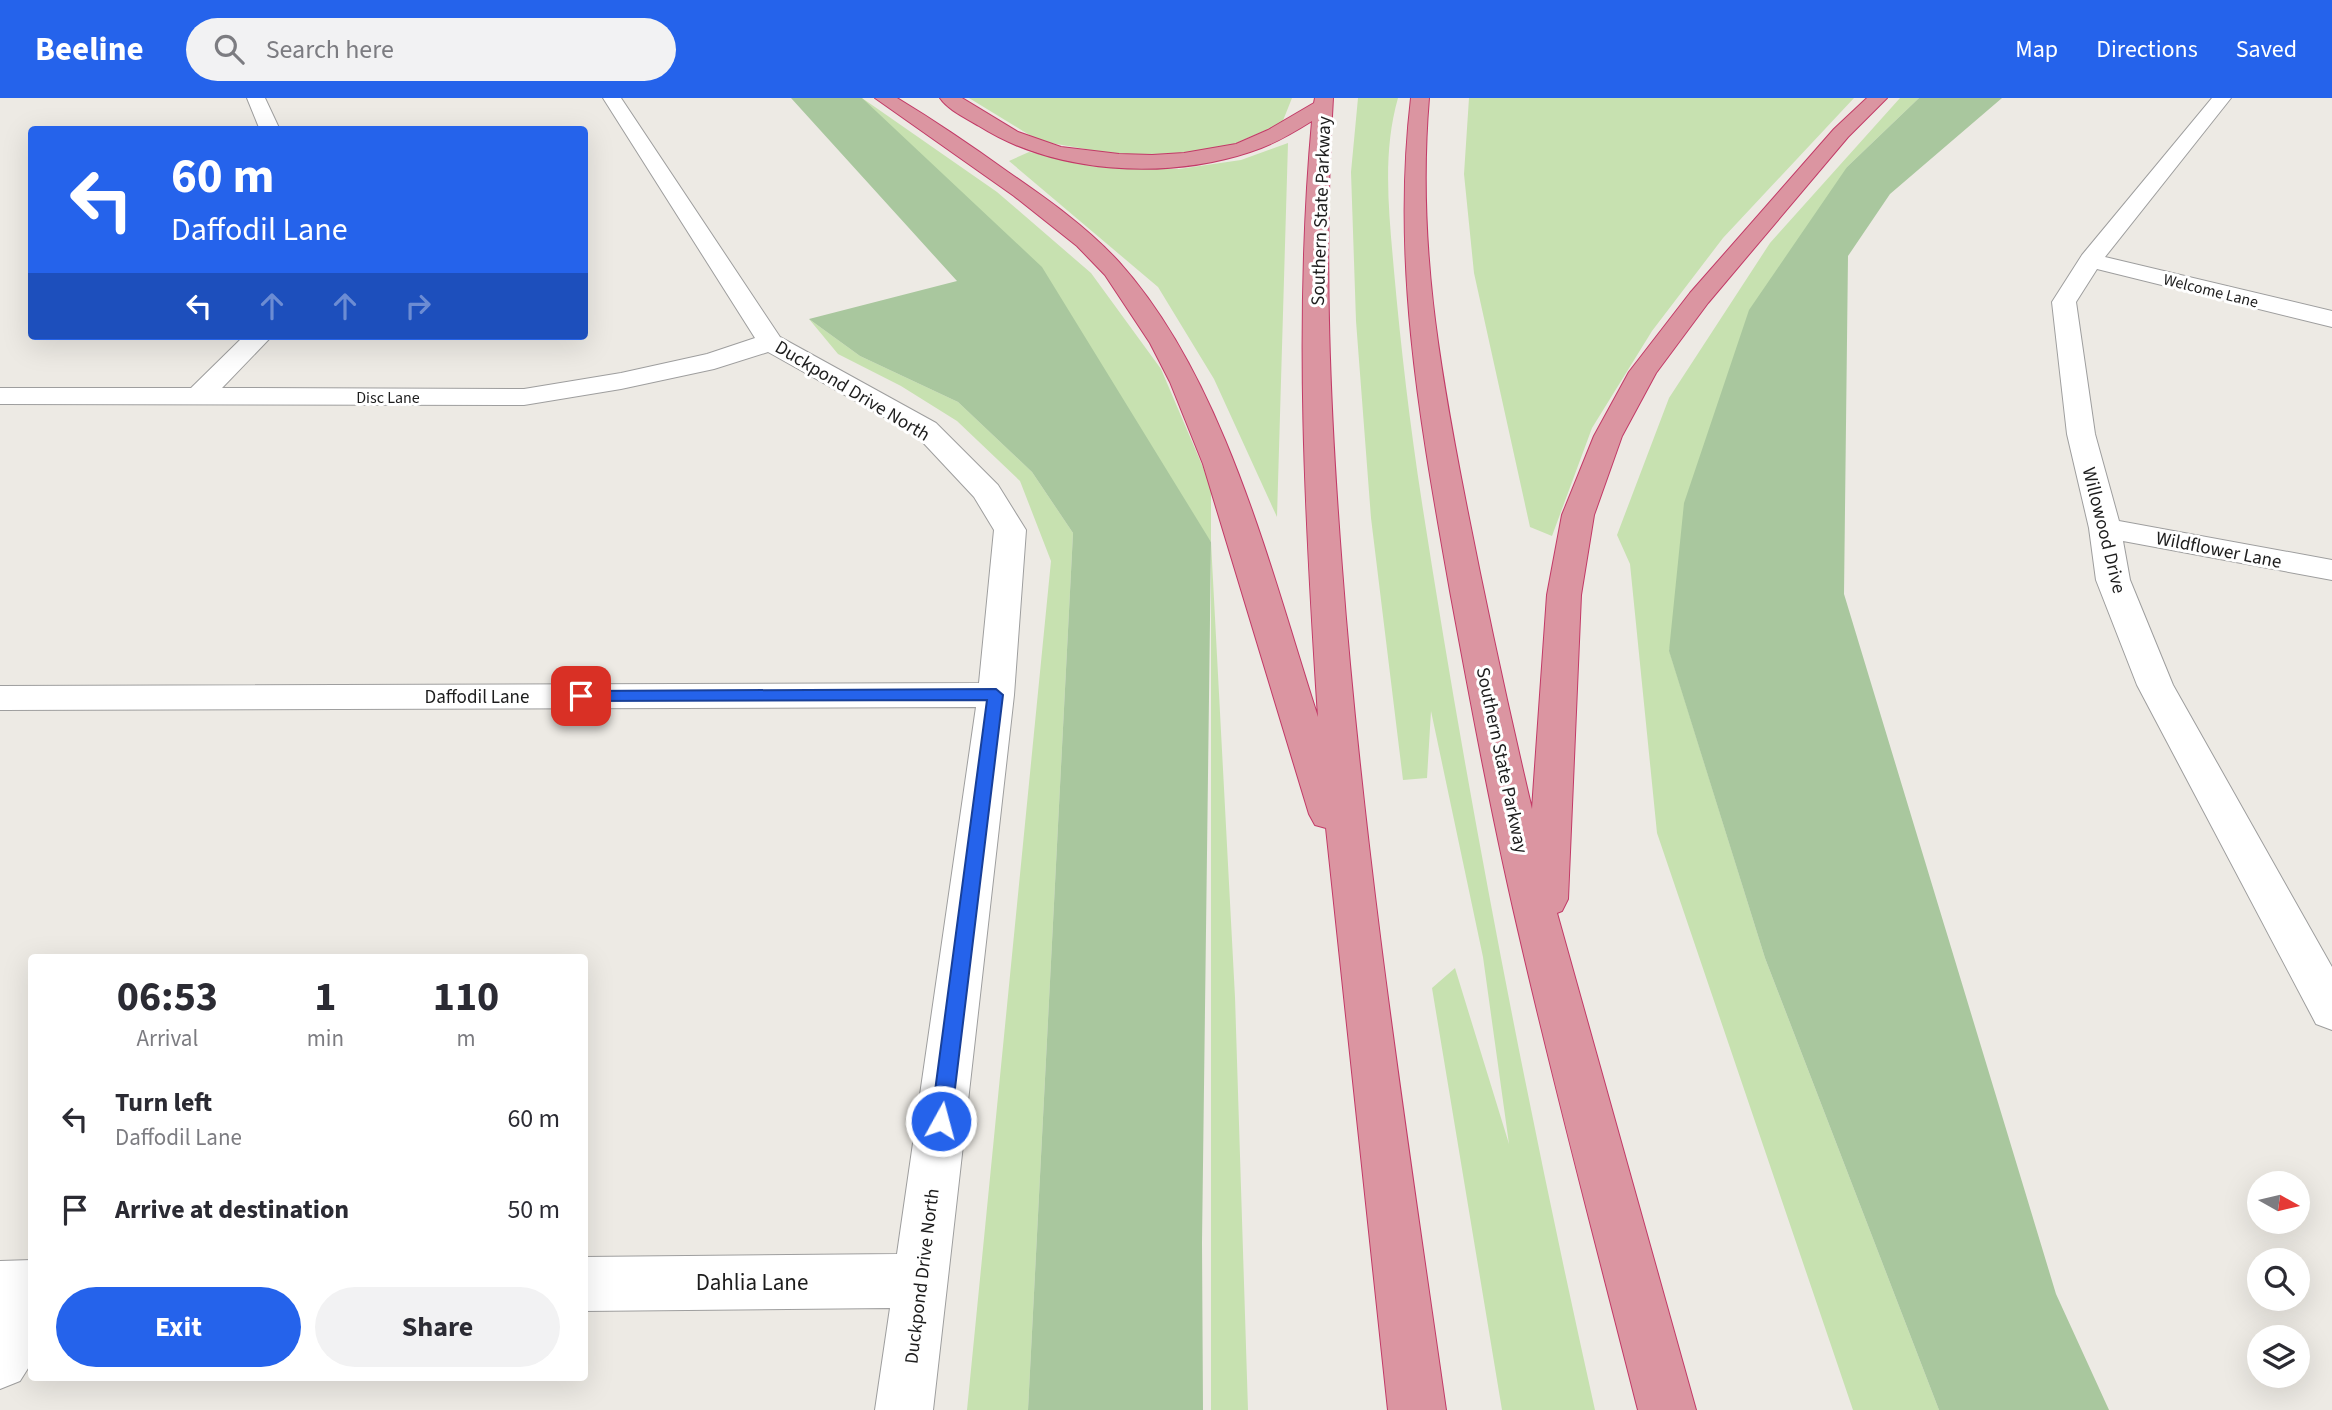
<!DOCTYPE html>
<html lang="en">
<head>
<meta charset="utf-8">
<style>
	body { margin:0; font-family:"Source Sans 3",sans-serif; background:#f2f2f3; color:#2b2b33; height:100vh; display:flex; flex-direction:column; font-size:26px; white-space:nowrap }
	* { box-sizing:border-box; margin:0 }
	p { font-size:23px; color:#7c7c81 }
	.icon { flex:none; width:38px; height:38px; fill:none; stroke:currentColor; stroke-width:2; stroke-linecap:round; stroke-linejoin:round }
	.map { position:relative; flex:1; overflow:hidden }
	.panel { position:absolute; left:28px; top:856px; width:560px; height:427px; display:flex; flex-direction:column; background:#fff; border-radius:7px; box-shadow:0 7px 28px #0002 }
	.panel>* { flex:none }
	.guide { position:absolute; left:28px; top:28px; width:560px; height:214px; border-radius:7px; box-shadow:0 7px 28px #0002; background:#2563eb; color:#fff; overflow:hidden }
	.needle { width:46px; rotate:98deg }
	.tools { position:absolute; left:2247px; top:1073px; display:grid; gap:14px }
	.tools a { display:grid; place-items:center; width:63px; height:63px; border-radius:50%; background:#fff; box-shadow:0 7px 28px #0002; font-size:35px }
	.pin { position:absolute; display:grid; place-items:center; width:60px; height:60px; color:#fff; margin:-30px; border-radius:14px; box-shadow:0 4px 10px #0006 }
	.me { position:absolute; width:77px; margin:-38px; rotate:7deg; stroke-linejoin:round; filter:drop-shadow(0 0 5px #0008) }
	.turn { display:flex; align-items:center; gap:24px; height:147px; padding:0 28px; font-size:32px }
	.turn .icon { width:91px; height:91px; stroke-width:2.5 }
	.turn b { display:block; font-size:49px; line-height:60px }
	.lanes { display:flex; align-items:center; height:66px; padding:0 28px; background:#0003; justify-content:center; gap:35px; direction:ltr }
	.lanes .off { opacity:.35 }
	.eta { display:flex; justify-content:space-evenly; align-items:center; height:119px; text-align:center }
	.eta b { font-size:42px; font-weight:700; line-height:49px }
	.cta { display:flex; gap:14px; margin-top:auto; padding:14px 28px }
	.cta a { flex:1; height:80px; border-radius:42px; background:#2563eb; color:#fff; font-size:28px; font-weight:700; line-height:80px; text-align:center }
	.cta a+a { background:#f2f2f3; color:#2b2b33 }
	ul { padding:0; list-style:none }
	li { display:flex; align-items:center; gap:21px; height:91px; padding:0 28px }
	li div { flex:1 }
	li b { display:block; font-size:26px }
	li em { font-style:normal }
	header { display:flex; align-items:center; gap:42px; box-sizing:border-box; height:98px; padding:0 35px; background:#2563eb; color:#fff }
	header strong { font-size:33px }
	nav { display:flex; gap:38px; margin-inline-start:auto; font-size:24px }
	.search { width:490px; height:63px; background:#f2f2f3; display:flex; align-items:center; gap:18px; box-sizing:border-box; padding:0 24px; border-radius:38px; color:#7c7c81; font-size:26px }
	.map>svg:first-child { display:block }
	.grass { fill:#c7e1b0 }
	.forest { fill:#a9c79e }
	.lines { fill:none; stroke-linecap:round; stroke-linejoin:round }
	.minor-casing { stroke:#9e9e9e; stroke-width:2 }
	.motorway-casing { stroke:#c23a67; stroke-width:2 }
	.minor { fill:#fff; fill-rule:evenodd }
	.motorway { fill:#db95a1; fill-rule:evenodd }
	.route { fill:#2563eb; stroke:#184099; stroke-width:2 }
	.labels { text-anchor:middle; stroke-width:6; stroke-linejoin:round; paint-order:stroke }
	.far-street-label { font-size:16px; fill:#1d1d1d; stroke:#fff }
	.street-label { font-size:19px; fill:#1d1d1d; stroke:#fff }
	.near-street-label { font-size:23px; fill:#1d1d1d; stroke:#fff }
</style>
</head>
<body>
<header>
<strong>Beeline</strong>
<div class="search"><svg class="icon" aria-label="search" viewBox="0 0 24 24"><circle cx="10" cy="10" r="6"/><path d="M15 15l6 6"/></svg>Search here</div>
<nav><a>Map</a><a>Directions</a><a>Saved</a></nav>
</header>
<div class="map">
<svg width="2332" height="1312" viewBox="0 0 2332 1312">
	<rect width="100%" height="100%" fill="#edeae4"/>
	<!-- grass -->
	<path class="grass" d="M 862,0 L 997,94 L 1091,175 L 1161,271 L 1211,388 L 1211,444 L 1235,899 L 1248,1312 L 1211,1312 L 1211,444 Z
		M 969,0 L 1292,0 L 1282,25 L 1234,46 L 1196,54 L 1126,58 L 1039,43 Z
		M 1358,0 L 1398,0 C 1382,56 1389,115 1394,173 C 1401,251 1410,327 1422,405 C 1469,709 1528,1011 1595,1312 L 1502,1312 L 1432,890 L 1455,870 L 1509,1046 L 1483,859 L 1431,613 L 1427,680 L 1403,682 L 1371,420 L 1356,223 L 1351,74 Z
		M 1469,0 L 1854,0 L 1723,140 L 1652,233 L 1592,330 L 1552,438 L 1530,429 L 1474,175 L 1464,76 Z
		M 1900,0 L 1919,0 L 1847,69 L 1669,552 L 1765,860 L 1939,1312 L 1853,1312 L 1657,735 L 1630,466 L 1617,437 L 1669,300 L 1770,145 Z
		M 1288,45 L 1277,419 L 1214,281 L 1158,189 L 1009,63 L 1029,54 L 1101,69 L 1179,71 L 1241,62 Z
		M 809,221 L 860,258 L 958,304 L 1032,374 L 1073,435 L 1028,1312 L 967,1312 L 1051,463 L 1020,383 L 957,323 L 901,288 L 838,256 Z"/>
	<!-- forest -->
	<path class="forest" d="M 791,0 L 862,0 L 1042,169 L 1211,444 L 1202,1145 L 1203,1312 L 1028,1312 L 1073,435 L 1032,374 L 958,304 L 860,258 L 809,221 L 957,183 Z
		M 1919,0 L 2002,0 L 1890,96 L 1848,158 L 1844,496 L 2056,1196 L 2109,1312 L 1939,1312 L 1765,860 L 1669,553 L 1684,405 L 1749,212 L 1847,69 Z"/>
	<g class="lines">
		<defs>
			<path id="minor" d="M 247,0 L 265,0 L 280,32 L 260,32 Z
				M 603,0 L 621,0 L 780,239 L 936,325 L 998,387 L 1026,432 L 1014,597 L 933,1312 L 875,1312 L 890,1210 L 584,1213 L 584,1159 L 897,1156 L 976,609 L 0,612 L 0,588 L 979,585 L 994,432 L 974,399 L 916,337 L 768,254 L 714,271 L 621,291 L 524,307 L 0,306 L 0,290 L 191,290 L 244,238 L 272,238 L 222,290 L 524,291 L 621,275 L 707,256 L 755,240 Z
				M 2212,0 L 2231,0 L 2105,159 L 2332,213 L 2332,229 L 2097,171 L 2076,204 L 2095,336 L 2119,423 L 2332,462 L 2332,482 L 2123,443 L 2130,482 L 2173,587 L 2332,869 L 2332,932 L 2316,926 L 2137,587 L 2096,482 L 2089,430 L 2067,336 L 2052,204 L 2082,157 Z
				M 32,1162 L 32,1264 L 20,1283 L 0,1291 L 0,1163 Z"/>
			<path id="motorway" d="M 875,0 L 897,0 C 935,23 972,48 1008,74 C 1047,101 1087,129 1119,164 C 1225,282 1270,471 1318,619 C 1305,421 1294,221 1312,23 C 1293,35 1273,47 1250,54 C 1165,82 1055,76 979,28 C 966,20 948,12 940,0 L 962,0 L 1018,34 L 1061,49 L 1119,56 L 1152,57 L 1184,55 L 1236,46 L 1268,32 L 1314,5 L 1315,0 L 1333,0 C 1323,157 1330,314 1342,470 C 1363,752 1406,1032 1446,1312 L 1388,1312 L 1326,730 L 1315,727 L 1309,716 L 1203,366 L 1170,284 L 1150,245 L 1105,177 L 1077,148 L 1014,98 Z
				M 1411,0 L 1429,0 C 1417,142 1439,267 1466,405 C 1486,507 1508,609 1532,711 L 1547,497 L 1562,417 L 1594,338 L 1629,274 L 1690,195 L 1834,31 L 1867,0 L 1887,0 L 1848,39 L 1708,205 L 1656,275 L 1622,338 L 1594,417 L 1581,497 L 1568,801 L 1562,813 L 1557,815 L 1696,1312 L 1638,1312 C 1599,1158 1558,1004 1522,849 C 1494,731 1472,612 1450,493 C 1421,328 1391,169 1411,0 Z"/>
		</defs>
		<!-- minor casing -->
		<use href="#minor" class="minor-casing"/>
		<!-- motorway casing -->
		<use href="#motorway" class="motorway-casing"/>
		<!-- minor -->
		<use href="#minor" class="minor"/>
		<!-- motorway -->
		<use href="#motorway" class="motorway"/>
	</g>
	<!-- route -->
	<path class="route" d="M 996,591 L 1003,597 L 951,1023 L 948,1030 L 941,1032 L 934,1030 L 931,1023 L 987,602 L 581,603 L 573,598 L 581,593 Z"/>
	<g class="labels">
		<!-- far-street labels -->
		<g class="far-street-label">
			<text transform="translate(2211 192) rotate(14)" y="6">Welcome Lane</text>
			<text x="388" y="305">Disc Lane</text>
		</g>
		<!-- street labels -->
		<g class="street-label">
			<text transform="translate(1320 113) rotate(-88)" y="7">Southern State Parkway</text>
			<text transform="translate(853 292) rotate(31)" y="7">Duckpond Drive North</text>
			<text transform="translate(2105 432) rotate(76)" y="7">Willowood Drive</text>
			<text transform="translate(2219 451) rotate(11)" y="7">Wildflower Lane</text>
			<text x="477" y="605">Daffodil Lane</text>
			<text transform="translate(1503 662) rotate(78)" y="7">Southern State Parkway</text>
			<text transform="translate(921 1178) rotate(-83)" y="7">Duckpond Drive North</text>
		</g>
		<!-- near-street labels -->
		<g class="near-street-label">
			<text x="752" y="1192">Dahlia Lane</text>
		</g>
	</g>
</svg>
<div class="tools">
<a><svg class="needle" viewBox="-14 -14 28 28"><path d="M0-13l5 13h-10z" fill="#e53935"/><path d="M0 13l5-13h-10z" fill="#7c7c81"/></svg></a>
<a><svg class="icon" aria-label="search" viewBox="0 0 24 24"><circle cx="10" cy="10" r="6"/><path d="M15 15l6 6"/></svg></a>
<a><svg class="icon" aria-label="layers" viewBox="0 0 24 24"><path d="M12 4l9 5-9 5-9-5zM3 14l9 5 9-5"/></svg></a>
</div>
<div class="pin" style="left:581px;top:598px;background:#d93025"><svg class="icon" aria-label="arrive" viewBox="0 0 24 24"><path d="M6 21V4h12l-3 4 3 4H6"/></svg></div>
<svg class="me" style="left:941px;top:1023px" viewBox="-20 -20 40 40"><circle r="17" fill="#2563eb" stroke="#fff" stroke-width="3"/><path d="M0-11L8 9 0 5-8 9z" fill="#fff"/></svg>
<div class="guide">
<div class="turn"><svg class="icon" aria-label="left" viewBox="0 0 24 24"><path d="M17 20v-9H6M10 6l-5 5 5 5"/></svg><div><b>60 m</b>Daffodil Lane</div></div>
<div class="lanes"><svg class="icon" aria-label="left" viewBox="0 0 24 24"><path d="M17 20v-9H6M10 6l-5 5 5 5"/></svg><svg class="icon off" aria-label="ahead" viewBox="0 0 24 24"><path d="M12 20V5M6 11l6-6 6 6"/></svg><svg class="icon off" aria-label="ahead" viewBox="0 0 24 24"><path d="M12 20V5M6 11l6-6 6 6"/></svg><svg class="icon off" aria-label="right" viewBox="0 0 24 24"><path d="M7 20v-9h11M14 6l5 5-5 5"/></svg></div>
</div>
<section class="panel">
<div class="eta">
<div><b>06:53</b><p>Arrival</p></div>
<div><b>1</b><p>min</p></div>
<div><b>110</b><p>m</p></div>
</div>
<ul>
<li><svg class="icon" aria-label="left" viewBox="0 0 24 24"><path d="M17 20v-9H6M10 6l-5 5 5 5"/></svg><div><b>Turn left</b><p>Daffodil Lane</p></div><em>60 m</em></li>
<li><svg class="icon" aria-label="arrive" viewBox="0 0 24 24"><path d="M6 21V4h12l-3 4 3 4H6"/></svg><div><b>Arrive at destination</b></div><em>50 m</em></li>
</ul>
<div class="cta"><a>Exit</a><a>Share</a></div>
</section>
</div>
</body>
</html>
